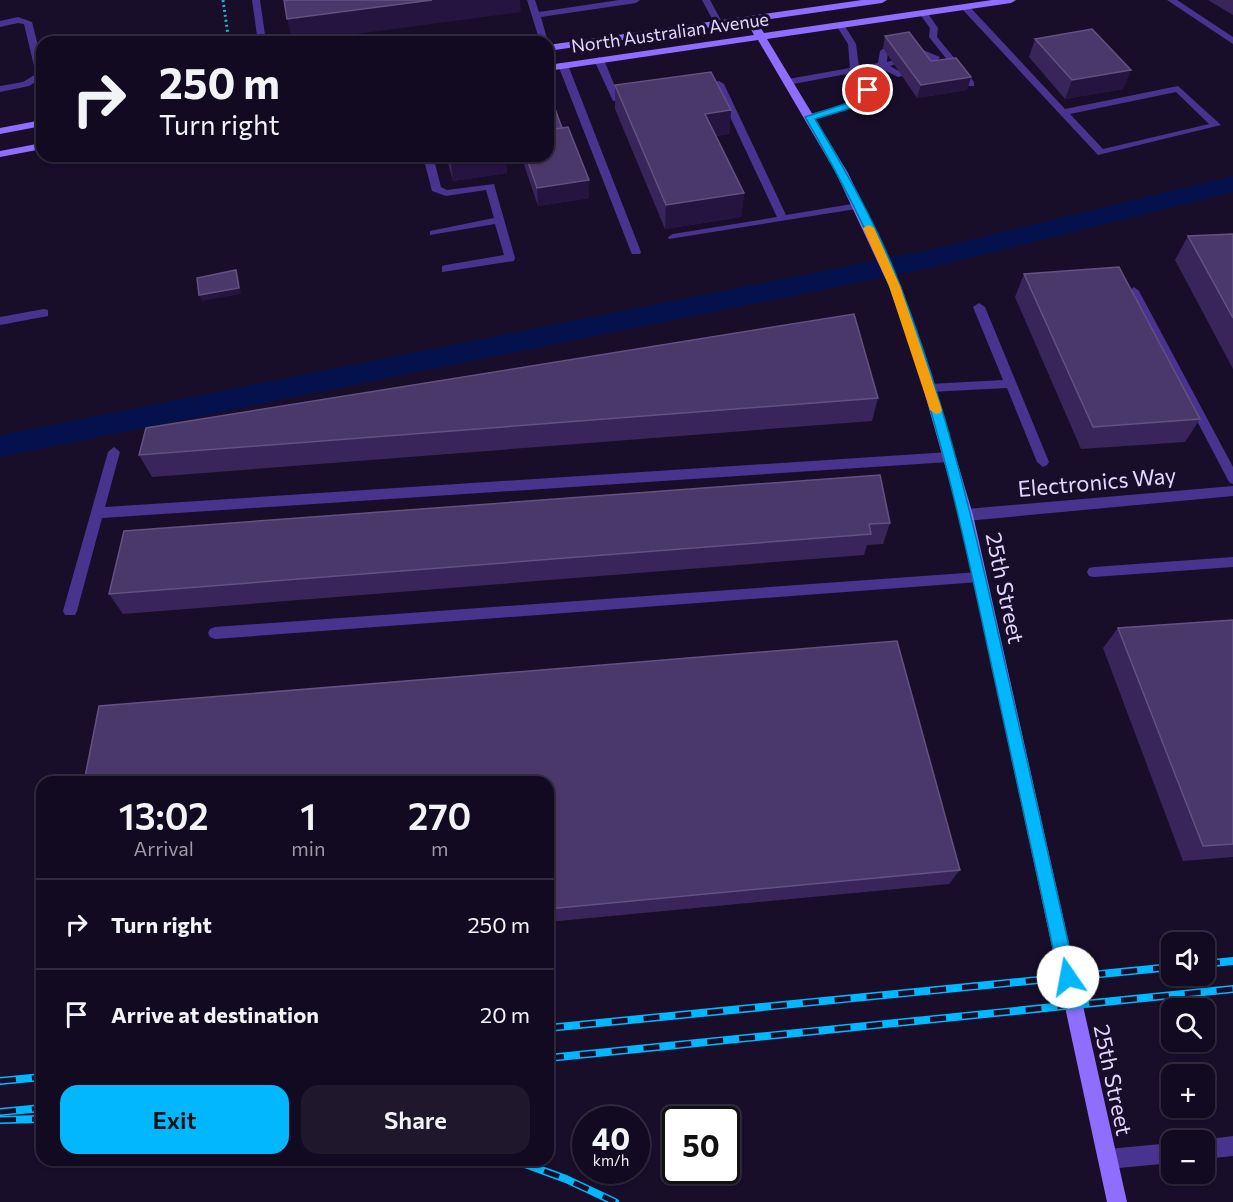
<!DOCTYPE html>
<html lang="en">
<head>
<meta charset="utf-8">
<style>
	body { margin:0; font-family:Commissioner,sans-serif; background:#1f182d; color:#f1f3f6; height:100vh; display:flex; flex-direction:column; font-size:22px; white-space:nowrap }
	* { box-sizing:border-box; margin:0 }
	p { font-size:20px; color:#9c9aa5 }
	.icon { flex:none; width:33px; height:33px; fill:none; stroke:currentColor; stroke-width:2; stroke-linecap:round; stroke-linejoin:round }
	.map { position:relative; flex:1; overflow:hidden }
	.drawer { position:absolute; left:36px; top:776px; width:518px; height:390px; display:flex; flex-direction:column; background:#120a20; border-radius:18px; box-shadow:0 2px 4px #0004,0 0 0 2px #312b3e }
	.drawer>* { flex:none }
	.banner { position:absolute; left:36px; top:36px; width:518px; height:126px; border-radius:18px; box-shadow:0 2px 4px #0004,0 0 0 2px #312b3e; background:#120a20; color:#f1f3f6; overflow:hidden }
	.fabs { position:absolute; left:1161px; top:932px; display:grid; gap:12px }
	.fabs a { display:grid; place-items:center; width:54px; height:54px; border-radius:12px; background:#120a20; box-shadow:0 2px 4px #0004,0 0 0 2px #312b3e; font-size:30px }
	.speed { position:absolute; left:572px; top:1106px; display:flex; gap:12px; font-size:30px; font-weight:700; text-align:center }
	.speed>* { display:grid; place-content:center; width:78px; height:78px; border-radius:50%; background:#120a20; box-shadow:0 2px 4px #0004,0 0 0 2px #312b3e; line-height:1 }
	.speed small { font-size:15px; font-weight:400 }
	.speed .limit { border:3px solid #111; border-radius:9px; background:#fff; color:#111 }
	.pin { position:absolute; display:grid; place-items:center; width:51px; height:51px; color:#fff; margin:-26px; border:3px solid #fff; border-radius:50%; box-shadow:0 2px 6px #0007 }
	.me { position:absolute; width:66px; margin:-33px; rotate:348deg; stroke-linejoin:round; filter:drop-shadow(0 0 4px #0008) }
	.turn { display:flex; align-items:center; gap:21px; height:126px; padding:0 24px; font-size:27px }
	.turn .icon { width:78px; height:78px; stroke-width:2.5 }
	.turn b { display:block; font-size:42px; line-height:51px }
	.eta { display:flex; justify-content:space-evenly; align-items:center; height:102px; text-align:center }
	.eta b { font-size:36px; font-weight:600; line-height:42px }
	.primary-button { display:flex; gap:12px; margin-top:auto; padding:12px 24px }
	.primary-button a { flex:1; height:69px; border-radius:18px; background:#03b7ff; color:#111; font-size:24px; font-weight:600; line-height:69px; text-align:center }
	.primary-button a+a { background:#1f182d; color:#f1f3f6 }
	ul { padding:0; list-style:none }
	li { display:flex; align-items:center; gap:18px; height:90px; padding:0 24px; border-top:2px solid #312b3e }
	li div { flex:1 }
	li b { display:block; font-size:22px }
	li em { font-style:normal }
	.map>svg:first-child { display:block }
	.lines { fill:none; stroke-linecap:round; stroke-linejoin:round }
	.canal { fill:#05114c; fill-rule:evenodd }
	.path { stroke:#22b3c8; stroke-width:3; stroke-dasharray:2 3; stroke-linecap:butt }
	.lane { fill:#48348e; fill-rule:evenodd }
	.street { fill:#48348e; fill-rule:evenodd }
	.secondary { fill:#8d6eff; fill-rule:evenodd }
	.rail-casing { stroke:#03b7ff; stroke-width:8 }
	.rail { stroke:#180e2a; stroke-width:5; stroke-dasharray:16; stroke-linecap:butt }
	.wall { fill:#392559 }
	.shaded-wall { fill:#24143f }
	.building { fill:#4b386b; stroke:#635182; stroke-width:1.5 }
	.route { fill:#03b7ff; stroke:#0277a6; stroke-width:1.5 }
	.slow { fill:#f59e0b }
	.labels { text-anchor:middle; stroke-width:6; stroke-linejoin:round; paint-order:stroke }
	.far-street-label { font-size:18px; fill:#e3d7ff; stroke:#180e2a }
	.street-label { font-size:22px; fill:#e3d7ff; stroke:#180e2a }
</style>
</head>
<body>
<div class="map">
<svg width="1233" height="1202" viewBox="0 0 1233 1202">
	<rect width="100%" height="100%" fill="#180e2a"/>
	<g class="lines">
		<!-- canal -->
		<path class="canal" d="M 1233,176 L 1233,192 L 929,268 L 0,457 L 0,435 L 929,250 Z"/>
		<!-- path -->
		<path class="path" d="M 223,0 L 229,42"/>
		<!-- lane -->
		<path class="lane" d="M 252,0 L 260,0 L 266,42 L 258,42 Z
			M 527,0 L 535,0 L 539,12 L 619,0 L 640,0 L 636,3 L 541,17 L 548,42 L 548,43 L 540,42 Z
			M 702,0 L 710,0 L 723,24 L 722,26 L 716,26 Z
			M 1167,0 L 1177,0 L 1233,37 L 1233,44 Z
			M 962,5 L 968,5 L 1065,109 L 1178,86 L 1221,125 L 1098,155 L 962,9 ZM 1176,92 L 1209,124 L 1103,149 L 1070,114 Z
			M 920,11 L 926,11 L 938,28 L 937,37 L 974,82 L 974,86 L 968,86 L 929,37 L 930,28 L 919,13 Z
			M 18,17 L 32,22 L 42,61 L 42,78 L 29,86 L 0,92 L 0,86 L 23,82 L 36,74 L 24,24 L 18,23 L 0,27 L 0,21 Z
			M 840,22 L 843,23 L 856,44 L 859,67 L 878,63 L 880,51 L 884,48 L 888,51 L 887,62 L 894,60 L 899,63 L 890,66 L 906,75 L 898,77 L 880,68 L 861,72 L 873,90 L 858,106 L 806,119 L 806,115 L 852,102 L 863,90 L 852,73 L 788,85 L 783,82 L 788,79 L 850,68 L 848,44 L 836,25 Z
			M 905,45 L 911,45 L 940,57 L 928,73 L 922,73 L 920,71 L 930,58 L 905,49 Z
			M 599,57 L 604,60 L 619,96 L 635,94 L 635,98 L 613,101 L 594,60 Z
			M 560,63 L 568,65 L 641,252 L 640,254 L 632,254 L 631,252 L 558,65 Z
			M 719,81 L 724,84 L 786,215 L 858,203 L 862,204 L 862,208 L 669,239 L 668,237 L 673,234 L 777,217 L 716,87 L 701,90 L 696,87 Z
			M 423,156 L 433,156 L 441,187 L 447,190 L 494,184 L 515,258 L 514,261 L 442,272 L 442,266 L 446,265 L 504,255 L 495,224 L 430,235 L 430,231 L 494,218 L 486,190 L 446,196 L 432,191 Z
			M 1134,287 L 1139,291 L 1233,467 L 1233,484 L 1229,482 L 1129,291 Z
			M 979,303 L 985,307 L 1049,462 L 1047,465 L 1043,467 L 1037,462 L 1007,388 L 930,392 L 924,388 L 930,384 L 1003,380 L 973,307 Z
			M 44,309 L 48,310 L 48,316 L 0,325 L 0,317 Z
			M 114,447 L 120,452 L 105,507 L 949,452 L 955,457 L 949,462 L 102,518 L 77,611 L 75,615 L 65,615 L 63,611 L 108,452 Z
			M 1233,557 L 1233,567 L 1094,577 L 1089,576 L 1087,572 L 1089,568 L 1094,567 Z
			M 979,572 L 984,573 L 986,577 L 984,581 L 979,582 L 215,639 L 210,637 L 208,633 L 210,629 L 215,627 Z"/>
		<!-- street -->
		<path class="street" d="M 1233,486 L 1233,496 L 966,521 L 961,519 L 959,515 L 961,511 L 966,509 Z
			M 1233,1136 L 1233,1156 L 1204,1159 L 1204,1140 L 1202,1140 Z
			M 1172,1143 L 1172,1163 L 1108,1169 L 1101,1166 L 1098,1159 L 1101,1152 L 1108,1149 Z"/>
		<!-- secondary -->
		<path class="secondary" d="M 862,0 L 887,0 L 882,3 L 756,21 L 764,33 L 992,0 L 1016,0 L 1011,3 L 767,39 L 848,173 L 901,286 L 931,373 L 973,515 L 1127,1202 L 1107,1202 L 959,515 L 919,373 L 889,286 L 836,173 L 758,40 L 548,71 L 548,65 L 754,35 L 747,22 L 548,51 L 548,45 Z
			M 42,120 L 42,126 L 0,134 L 0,128 Z
			M 42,143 L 42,149 L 0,157 L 0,151 Z"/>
		<defs>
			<path id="rail" d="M 1204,964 L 1233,961
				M 548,1028 L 1172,967
				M 548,1058 L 1233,989
				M 0,1081 L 42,1077
				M 0,1112 L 42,1108
				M 0,1120 L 42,1119
				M 514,1160 L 566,1179 L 615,1202"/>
		</defs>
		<!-- rail casing -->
		<use href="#rail" class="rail-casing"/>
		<!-- rail -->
		<use href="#rail" class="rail"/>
	</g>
	<!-- wall -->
	<path class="wall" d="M 1208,0 L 1233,0 L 1233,15 Z
		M 885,36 L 931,61 L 971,77 L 967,90 L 917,98 L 883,48 Z
		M 1035,39 L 1131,70 L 1123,89 L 1065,99 L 1029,57 Z
		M 615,85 L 731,110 L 729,134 L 716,136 L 744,193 L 741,217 L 665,229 L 615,109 Z
		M 562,128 L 589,180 L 589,198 L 538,206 L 521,156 L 548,156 Z
		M 446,156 L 505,156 L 507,173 L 453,181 Z
		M 1233,234 L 1233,369 L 1175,260 L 1188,236 Z
		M 1024,274 L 1200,419 L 1185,442 L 1081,449 L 1015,297 Z
		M 878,398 L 872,421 L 152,477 L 139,455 Z
		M 890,523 L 883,544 L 867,545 L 864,555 L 123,614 L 109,594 L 124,531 Z
		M 1233,620 L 1233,857 L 1183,861 L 1103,648 L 1118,628 Z
		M 548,782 L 960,870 L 949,884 L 548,922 Z"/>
	<!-- shaded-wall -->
	<path class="shaded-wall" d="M 432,0 L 520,0 L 521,12 L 296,42 L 293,42 L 287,19 Z
		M 1131,70 L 1123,89 L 1065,99 L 1072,80 Z
		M 971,77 L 967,90 L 917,98 L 921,85 Z
		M 731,110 L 729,134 L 703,138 L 705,114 Z
		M 493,156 L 505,156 L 507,173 L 453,181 L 451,163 Z
		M 589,180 L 589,198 L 538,206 L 537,188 Z
		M 744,193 L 741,217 L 665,229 L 666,205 Z
		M 236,270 L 239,277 L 241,294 L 202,301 L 199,295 Z"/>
	<!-- building -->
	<path class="building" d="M 284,0 L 432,0 L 287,19 Z
		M 1092,29 L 1131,70 L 1072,80 L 1035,39 Z
		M 909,32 L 931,61 L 956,58 L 971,77 L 921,85 L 885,36 Z
		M 711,72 L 731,110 L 705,114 L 744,193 L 666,205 L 615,85 Z
		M 548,90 L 562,128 L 548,130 Z
		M 568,127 L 589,180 L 537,188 L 526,156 L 548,156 L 548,130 Z
		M 449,156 L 493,156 L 451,163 Z
		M 1233,234 L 1233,318 L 1188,236 Z
		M 1119,267 L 1200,419 L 1093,427 L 1024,274 Z
		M 236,270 L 239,288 L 199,295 L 197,278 Z
		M 854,314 L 878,398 L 139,455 L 146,428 Z
		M 880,475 L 890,523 L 869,524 L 871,534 L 109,594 L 124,531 Z
		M 1233,620 L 1233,844 L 1203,846 L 1118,628 Z
		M 897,641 L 960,870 L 548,909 L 548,782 L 84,782 L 99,706 Z"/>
	<!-- route -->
	<path class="route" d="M 868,87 L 873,90 L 858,106 L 815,119 C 847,173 879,229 901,288 C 947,408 976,533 1004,659 C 1028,765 1052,871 1076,977 L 1074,983 L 1068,985 L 1062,983 L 1059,977 C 1037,872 1014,767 991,663 C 964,536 936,408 890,287 C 867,228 837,172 805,117 L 851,102 Z"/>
	<!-- slow -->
	<path class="slow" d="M 869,225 L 874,228 L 900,286 L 942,410 L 940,413 L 936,414 L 930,410 L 889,286 L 863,228 Z"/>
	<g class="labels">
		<!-- far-street labels -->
		<g class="far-street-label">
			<text transform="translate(670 33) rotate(-8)" y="6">North Australian Avenue</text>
		</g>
		<!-- street labels -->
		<g class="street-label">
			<text transform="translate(1097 482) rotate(-5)" y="8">Electronics Way</text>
			<text transform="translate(1005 588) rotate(78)" y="8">25th Street</text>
			<text transform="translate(1113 1080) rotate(78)" y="8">25th Street</text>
		</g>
	</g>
</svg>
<div class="fabs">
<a><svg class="icon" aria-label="sound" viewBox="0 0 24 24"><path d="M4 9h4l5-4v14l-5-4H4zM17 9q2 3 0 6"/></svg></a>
<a><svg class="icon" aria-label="search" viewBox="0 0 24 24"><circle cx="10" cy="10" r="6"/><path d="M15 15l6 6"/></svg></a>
<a>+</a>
<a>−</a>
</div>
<div class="speed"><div>40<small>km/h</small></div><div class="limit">50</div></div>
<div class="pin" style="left:868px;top:90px;background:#d93025"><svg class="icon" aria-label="arrive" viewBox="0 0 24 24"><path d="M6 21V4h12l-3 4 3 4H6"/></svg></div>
<svg class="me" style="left:1068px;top:977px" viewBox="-20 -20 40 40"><circle r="19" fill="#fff"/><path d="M0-13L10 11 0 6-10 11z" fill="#03b7ff"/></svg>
<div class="banner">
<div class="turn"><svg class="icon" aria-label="right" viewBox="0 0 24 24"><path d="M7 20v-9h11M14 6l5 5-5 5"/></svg><div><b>250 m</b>Turn right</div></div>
</div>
<section class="drawer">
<div class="eta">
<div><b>13:02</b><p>Arrival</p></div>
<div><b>1</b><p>min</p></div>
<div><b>270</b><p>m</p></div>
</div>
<ul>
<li><svg class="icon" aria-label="right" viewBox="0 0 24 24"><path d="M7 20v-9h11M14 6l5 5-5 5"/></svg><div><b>Turn right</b></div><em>250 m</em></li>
<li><svg class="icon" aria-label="arrive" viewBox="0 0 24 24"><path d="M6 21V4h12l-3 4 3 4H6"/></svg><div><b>Arrive at destination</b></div><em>20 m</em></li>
</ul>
<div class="primary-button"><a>Exit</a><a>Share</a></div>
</section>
</div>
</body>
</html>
